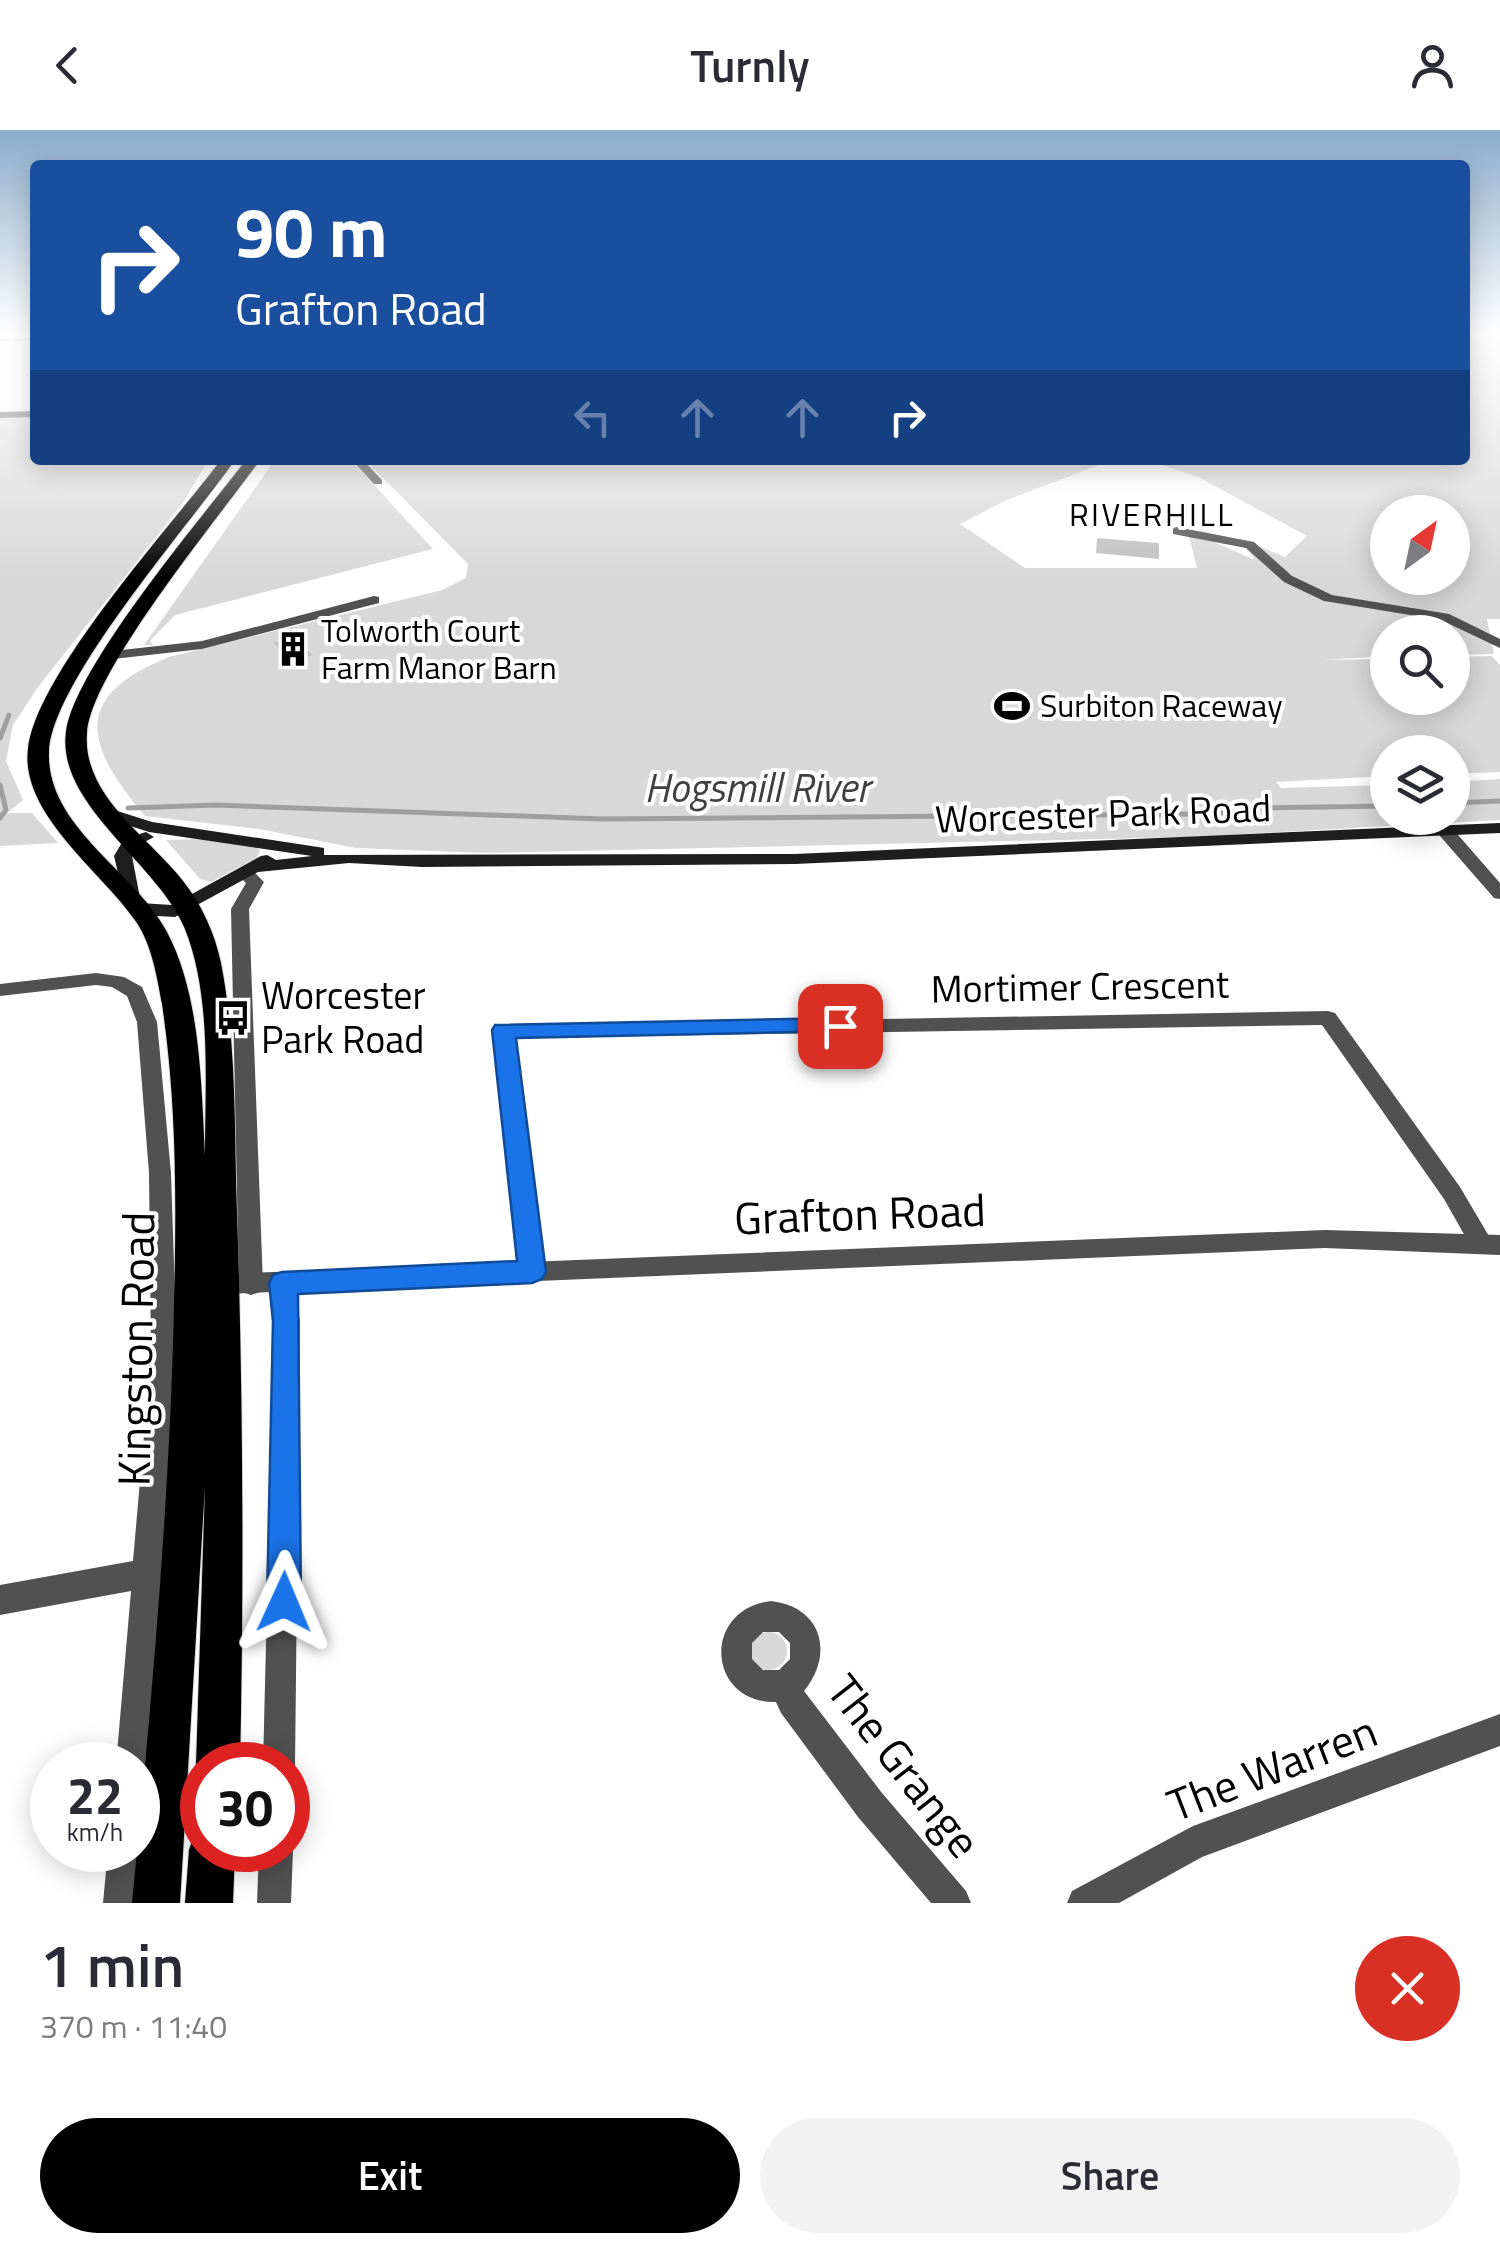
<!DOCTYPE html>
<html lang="en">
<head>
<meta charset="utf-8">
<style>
	body { margin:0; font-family:"Titillium Web",sans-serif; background:#f2f2f3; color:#2b2b33; height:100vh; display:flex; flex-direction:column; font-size:38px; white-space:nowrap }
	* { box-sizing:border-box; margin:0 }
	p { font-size:32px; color:#7c7c81 }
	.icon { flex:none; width:55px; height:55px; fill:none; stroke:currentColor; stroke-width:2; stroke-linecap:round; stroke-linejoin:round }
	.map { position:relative; height:1773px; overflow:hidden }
	.side { display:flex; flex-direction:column; background:#fff; flex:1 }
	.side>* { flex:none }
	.top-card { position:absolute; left:30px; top:30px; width:1440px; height:305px; border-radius:10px; box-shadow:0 5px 25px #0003; background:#1a4fa0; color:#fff; overflow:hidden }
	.needle { width:65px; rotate:33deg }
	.controls { position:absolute; left:1370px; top:365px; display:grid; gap:20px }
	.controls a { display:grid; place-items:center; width:100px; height:100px; border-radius:50%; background:#fff; box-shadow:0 5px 25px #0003; font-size:50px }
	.speed { position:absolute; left:30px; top:1612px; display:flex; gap:20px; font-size:50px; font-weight:700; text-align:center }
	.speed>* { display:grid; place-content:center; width:130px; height:130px; border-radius:50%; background:#fff; box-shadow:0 5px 25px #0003; line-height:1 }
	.speed small { font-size:25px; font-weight:400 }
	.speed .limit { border:15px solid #d22; background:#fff; color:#111 }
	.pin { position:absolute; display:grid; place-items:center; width:85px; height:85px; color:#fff; margin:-42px; border-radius:20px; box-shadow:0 5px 15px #0006 }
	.me { position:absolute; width:110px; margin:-55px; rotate:1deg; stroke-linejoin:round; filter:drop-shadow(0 0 8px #0008) }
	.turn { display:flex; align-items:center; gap:35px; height:210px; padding:0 40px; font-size:45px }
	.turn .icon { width:130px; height:130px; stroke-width:2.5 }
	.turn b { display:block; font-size:70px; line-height:85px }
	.lanes { display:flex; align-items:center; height:95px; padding:0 40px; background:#0003; justify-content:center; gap:50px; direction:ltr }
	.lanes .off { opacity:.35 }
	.round { display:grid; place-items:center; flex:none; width:105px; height:105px; border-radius:52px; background:#f2f2f3 }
	.overview { display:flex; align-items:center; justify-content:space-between; height:170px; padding:0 40px }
	h1 { font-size:60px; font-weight:600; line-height:75px }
	.action { display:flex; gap:20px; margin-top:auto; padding:20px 40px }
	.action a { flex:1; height:115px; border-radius:60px; background:#000; color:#fff; font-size:40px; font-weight:600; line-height:115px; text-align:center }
	.action a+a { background:#f2f2f3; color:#2b2b33 }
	header { display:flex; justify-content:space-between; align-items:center; height:130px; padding:0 40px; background:#fff; font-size:45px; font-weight:600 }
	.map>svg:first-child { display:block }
	.green { fill:#d8d8d8; fill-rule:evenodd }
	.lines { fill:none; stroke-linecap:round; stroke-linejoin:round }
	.stream { stroke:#9f9f9f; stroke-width:5 }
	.building { fill:#c0c0c0 }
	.trunk-casing { stroke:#dbdbdb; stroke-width:2 }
	.minor { fill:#515151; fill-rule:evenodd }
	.tertiary { fill:#515151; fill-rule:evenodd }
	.secondary { fill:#1e1e1e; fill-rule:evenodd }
	.trunk { fill:#000; fill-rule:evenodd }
	.rail { stroke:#000; stroke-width:2.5; stroke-dasharray:8 2.5 1 2.5; stroke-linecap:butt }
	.route { fill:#1a73e8; stroke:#114b97; stroke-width:2.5 }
	.labels { text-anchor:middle; stroke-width:8; stroke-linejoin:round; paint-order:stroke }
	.far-neighbourhood-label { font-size:32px; letter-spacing:2.5px; fill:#000; stroke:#fff }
	.far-poi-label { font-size:32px; fill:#000; stroke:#fff; text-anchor:start }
	.street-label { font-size:38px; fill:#000; stroke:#fff }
	.poi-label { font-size:38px; fill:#000; stroke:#fff; text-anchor:start }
	.water-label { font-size:40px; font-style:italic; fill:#404040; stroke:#fff }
	.near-street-label { font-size:45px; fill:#000; stroke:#fff }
</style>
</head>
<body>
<header><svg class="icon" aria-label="back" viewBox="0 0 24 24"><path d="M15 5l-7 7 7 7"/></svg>Turnly<svg class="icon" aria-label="person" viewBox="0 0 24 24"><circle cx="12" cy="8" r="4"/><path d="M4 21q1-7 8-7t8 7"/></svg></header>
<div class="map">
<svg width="1500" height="1773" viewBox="0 0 1500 1773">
	<rect width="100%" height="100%" fill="#fff"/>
	<!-- green -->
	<path class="green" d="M 1465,205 L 1500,207 L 1500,489 L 1487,489 L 1494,524 L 1453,525 L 1452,502 L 1388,502 L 1387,526 L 1323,530 L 1387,529 L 1388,568 L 1452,568 L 1453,527 L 1492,526 L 1500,535 L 1500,642 L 1453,644 L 1452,622 L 1388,622 L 1387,646 L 1276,652 L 1281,658 L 1387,655 L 1388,688 L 1452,688 L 1453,652 L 1500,649 L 1500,690 L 1188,707 L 484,723 L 356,718 L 259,699 L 145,686 C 85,615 70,567 169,527 L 442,460 L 466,448 L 468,434 L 365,330 L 1112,330 L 1007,370 L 960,394 L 1025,438 L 1197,438 L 1189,406 L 1198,405 L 1255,430 L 1247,419 L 1251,413 L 1285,427 L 1307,406 L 1198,347 L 1147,330 L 1465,330 ZM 1388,382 L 1452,382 L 1452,448 L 1388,448 Z
		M 35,287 L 35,330 L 208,330 L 183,373 L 38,557 L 13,595 L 6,631 L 23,670 L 7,683 L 32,683 L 58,713 L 0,716 L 0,288 Z
		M 275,330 L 351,330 L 433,419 L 175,485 L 150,511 L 153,515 L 144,515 Z
		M 195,709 L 253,716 L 260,720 L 257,728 L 211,752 L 199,748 L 166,710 Z
		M749 1521a19 19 0 1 1 38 0a19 19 0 1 1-38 0Z"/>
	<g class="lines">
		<!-- stream -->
		<path class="stream" d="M 0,608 L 9,585
			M 0,655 L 6,680 L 0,688
			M 1452,673 L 1500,671
			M 128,678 L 216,675 L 602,689 L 1214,684 L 1254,678 L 1388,676"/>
	</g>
	<!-- building -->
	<path class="building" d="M 1097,408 L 1159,413 L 1159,429 L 1096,423 Z
		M 294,507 L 313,525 L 292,531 L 274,513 Z"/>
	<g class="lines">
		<defs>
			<path id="trunk" d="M 221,330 L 235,330 C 191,393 51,552 49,622 C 46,697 136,742 167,802 C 201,867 201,954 205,1025 C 205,953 212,867 185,799 C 159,734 56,675 66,602 C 74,538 203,386 246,330 L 260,330 C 220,386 91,541 87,603 C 82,666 149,707 183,751 C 202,775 215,804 221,833 C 237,915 234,1000 237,1082 C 243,1267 244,1451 240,1635 L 202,1635 L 202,1651 L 196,1635 L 205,1356 L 180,1773 L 132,1773 C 150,1588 167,1402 173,1215 C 176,1102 179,987 162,874 C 157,847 152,816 137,793 C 104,743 20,685 28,619 C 36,544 172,395 221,330 Z
				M 202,1701 L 202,1720 L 235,1720 L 233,1773 L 185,1773 L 189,1720 L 195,1703 Z"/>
		</defs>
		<!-- trunk casing -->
		<use href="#trunk" class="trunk-casing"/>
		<!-- minor -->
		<path class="minor" d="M 352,330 L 363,330 L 382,350 L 382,354 L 374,354 Z
			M 1177,397 L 1254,412 L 1292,446 L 1332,465 L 1449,484 L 1500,509 L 1500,518 L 1441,490 L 1324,471 L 1284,452 L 1246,418 L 1173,404 L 1173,398 Z
			M 374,466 L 379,467 L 379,473 L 202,519 L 113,529 L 106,525 L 113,521 L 202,511 Z
			M 1446,697 L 1452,698 L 1500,753 L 1500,769 L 1494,768 L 1440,706 L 1440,698 Z
			M 245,738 L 251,739 L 264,752 L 249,779 L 263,1155 L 260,1162 L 251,1165 L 242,1162 L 239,1155 L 231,779 L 246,753 L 236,743 Z
			M 96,843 L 124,847 L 142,857 L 157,892 L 171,1043 L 177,1225 L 148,1635 L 144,1647 L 138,1649 L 138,1635 L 116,1635 L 131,1461 L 0,1485 L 0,1455 L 133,1431 L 151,1225 L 149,1043 L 137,892 L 127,866 L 112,857 L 96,855 L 0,866 L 0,854 Z
			M 1328,881 L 1335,883 L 1460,1057 L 1493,1113 L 1489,1120 L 1481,1122 L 1473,1120 L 1444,1069 L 1322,895 L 515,908 L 544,1142 L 541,1149 L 532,1152 L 523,1149 L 520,1142 L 494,901 L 497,896 Z
			M 283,1143 L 292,1146 L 300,1191 L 295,1635 L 288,1648 L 288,1635 L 263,1635 L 274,1191 L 271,1153 L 274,1146 Z
			M 771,1471 C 823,1477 834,1525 804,1561 L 882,1663 L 966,1761 L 971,1773 L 931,1773 L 858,1687 L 781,1583 L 776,1572 C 707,1574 701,1479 771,1471 ZM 763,1502 L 779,1502 L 790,1513 L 790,1529 L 779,1540 L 763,1540 L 752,1529 L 752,1513 Z
			M 1500,1584 L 1500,1616 L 1202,1727 L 1119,1773 L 1067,1773 L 1072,1761 L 1193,1696 Z
			M 288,1708 L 293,1720 L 291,1773 L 257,1773 L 259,1720 L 288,1720 Z
			M 138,1709 L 142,1720 L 137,1773 L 103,1773 L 108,1720 L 138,1720 Z"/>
		<!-- tertiary -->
		<path class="tertiary" d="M 35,281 L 35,287 L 0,288 L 0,282 Z
			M 1325,1100 L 1500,1105 L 1500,1125 L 1325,1118 L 224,1164 L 215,1161 L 212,1154 L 215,1147 L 224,1144 Z"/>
		<!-- secondary -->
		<path class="secondary" d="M 111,679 L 152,692 L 318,717 L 324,718 L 324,725 L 794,724 L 1500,693 L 1500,703 L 794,734 L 422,737 L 349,733 L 258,742 L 175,787 L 140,785 L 131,779 L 140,773 L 172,775 L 261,726 L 267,725 L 276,730 L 312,726 L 149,702 L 105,688 L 103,684 Z
			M 146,702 L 154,707 L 137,716 L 132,726 L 140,768 L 131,773 L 125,772 L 114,726 L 124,709 Z"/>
		<!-- trunk -->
		<use href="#trunk" class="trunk"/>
		<!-- rail -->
		<path class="rail" d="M 0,210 L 35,209"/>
	</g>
	<!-- sky -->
	<linearGradient id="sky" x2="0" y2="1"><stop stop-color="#8baccb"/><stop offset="0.45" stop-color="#fff"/><stop offset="1" stop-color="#fff" stop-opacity="0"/></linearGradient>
	<rect width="1500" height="450" fill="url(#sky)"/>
	<!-- route -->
	<path class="route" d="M 840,888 L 851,896 L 848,901 L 516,908 L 546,1142 L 542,1149 L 532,1153 L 298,1164 L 301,1472 L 296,1484 L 284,1489 L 272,1484 L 267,1472 L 273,1191 L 269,1153 L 273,1145 L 282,1142 L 517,1131 L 492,900 L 495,895 Z"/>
	<!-- icons -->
	<defs>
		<symbol id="building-bare" viewBox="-9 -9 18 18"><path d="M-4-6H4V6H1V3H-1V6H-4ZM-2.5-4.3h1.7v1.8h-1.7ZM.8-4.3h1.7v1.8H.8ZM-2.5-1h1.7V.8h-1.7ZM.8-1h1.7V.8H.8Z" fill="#000" stroke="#fff" stroke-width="2.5" paint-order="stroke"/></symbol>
		<symbol id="stadium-bare" viewBox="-9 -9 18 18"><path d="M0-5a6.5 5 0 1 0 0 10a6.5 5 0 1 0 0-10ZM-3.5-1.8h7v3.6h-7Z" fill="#000" stroke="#fff" stroke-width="2.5" paint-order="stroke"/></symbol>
		<symbol id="bus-bare" viewBox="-9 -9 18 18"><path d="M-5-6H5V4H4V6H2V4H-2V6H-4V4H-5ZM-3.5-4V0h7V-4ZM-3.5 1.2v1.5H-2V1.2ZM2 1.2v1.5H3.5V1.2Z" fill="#000" stroke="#fff" stroke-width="2.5" paint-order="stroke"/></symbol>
	</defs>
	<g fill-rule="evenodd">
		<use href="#building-bare" x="268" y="494" width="50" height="50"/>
		<use href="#stadium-bare" x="987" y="551" width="50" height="50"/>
		<use href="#bus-bare" x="208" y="863" width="50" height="50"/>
	</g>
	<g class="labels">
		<!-- far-neighbourhood labels -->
		<g class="far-neighbourhood-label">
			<text x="1152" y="396">RIVERHILL</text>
		</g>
		<!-- far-poi labels -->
		<g class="far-poi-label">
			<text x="321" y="512">Tolworth Court<tspan x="321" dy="37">Farm Manor Barn</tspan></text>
			<text x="1040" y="587">Surbiton Raceway</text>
		</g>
		<!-- street labels -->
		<g class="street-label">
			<text transform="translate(1103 684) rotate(-2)" y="13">Worcester Park Road</text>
			<text transform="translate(1080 857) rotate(-1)" y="13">Mortimer Crescent</text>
		</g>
		<!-- poi labels -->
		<g class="poi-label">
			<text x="261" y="879">Worcester<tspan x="261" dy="44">Park Road</tspan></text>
		</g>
		<!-- water labels -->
		<g class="water-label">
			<text x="757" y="672">Hogsmill River</text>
		</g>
		<!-- near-street labels -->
		<g class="near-street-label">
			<text transform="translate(860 1084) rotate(-2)" y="16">Grafton Road</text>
			<text transform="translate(136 1219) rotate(-89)" y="16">Kingston Road</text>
			<text transform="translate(904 1636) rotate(52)" y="16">The Grange</text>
			<text transform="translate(1272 1638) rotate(-21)" y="16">The Warren</text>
		</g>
	</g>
</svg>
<div class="controls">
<a><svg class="needle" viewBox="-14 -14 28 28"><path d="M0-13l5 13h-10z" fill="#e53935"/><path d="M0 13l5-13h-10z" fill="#7c7c81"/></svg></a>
<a><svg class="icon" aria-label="search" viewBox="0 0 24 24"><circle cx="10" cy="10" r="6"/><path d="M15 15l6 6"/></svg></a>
<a><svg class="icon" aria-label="layers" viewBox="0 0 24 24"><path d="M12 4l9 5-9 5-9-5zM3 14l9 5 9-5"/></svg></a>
</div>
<div class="speed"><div>22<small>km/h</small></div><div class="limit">30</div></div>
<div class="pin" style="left:840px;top:896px;background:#d93025"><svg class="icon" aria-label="arrive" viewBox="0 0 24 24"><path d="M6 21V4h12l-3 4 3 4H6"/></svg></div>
<svg class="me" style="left:284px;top:1472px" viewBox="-20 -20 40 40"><path d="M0-17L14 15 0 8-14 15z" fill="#1a73e8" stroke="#fff" stroke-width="4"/></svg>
<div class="top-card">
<div class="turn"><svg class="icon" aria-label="right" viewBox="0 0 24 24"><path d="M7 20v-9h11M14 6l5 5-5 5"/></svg><div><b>90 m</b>Grafton Road</div></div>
<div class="lanes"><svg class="icon off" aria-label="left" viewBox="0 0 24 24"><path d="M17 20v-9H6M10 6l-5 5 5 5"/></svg><svg class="icon off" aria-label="ahead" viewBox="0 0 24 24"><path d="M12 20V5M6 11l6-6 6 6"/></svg><svg class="icon off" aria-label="ahead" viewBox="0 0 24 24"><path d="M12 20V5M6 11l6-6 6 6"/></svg><svg class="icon" aria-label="right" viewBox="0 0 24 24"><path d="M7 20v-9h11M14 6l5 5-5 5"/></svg></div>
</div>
</div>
<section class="side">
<div class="overview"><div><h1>1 min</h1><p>370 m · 11:40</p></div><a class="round" style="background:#d93025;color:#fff"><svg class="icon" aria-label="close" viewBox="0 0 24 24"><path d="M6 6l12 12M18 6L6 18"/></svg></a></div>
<div class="action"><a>Exit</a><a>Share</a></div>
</section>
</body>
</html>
